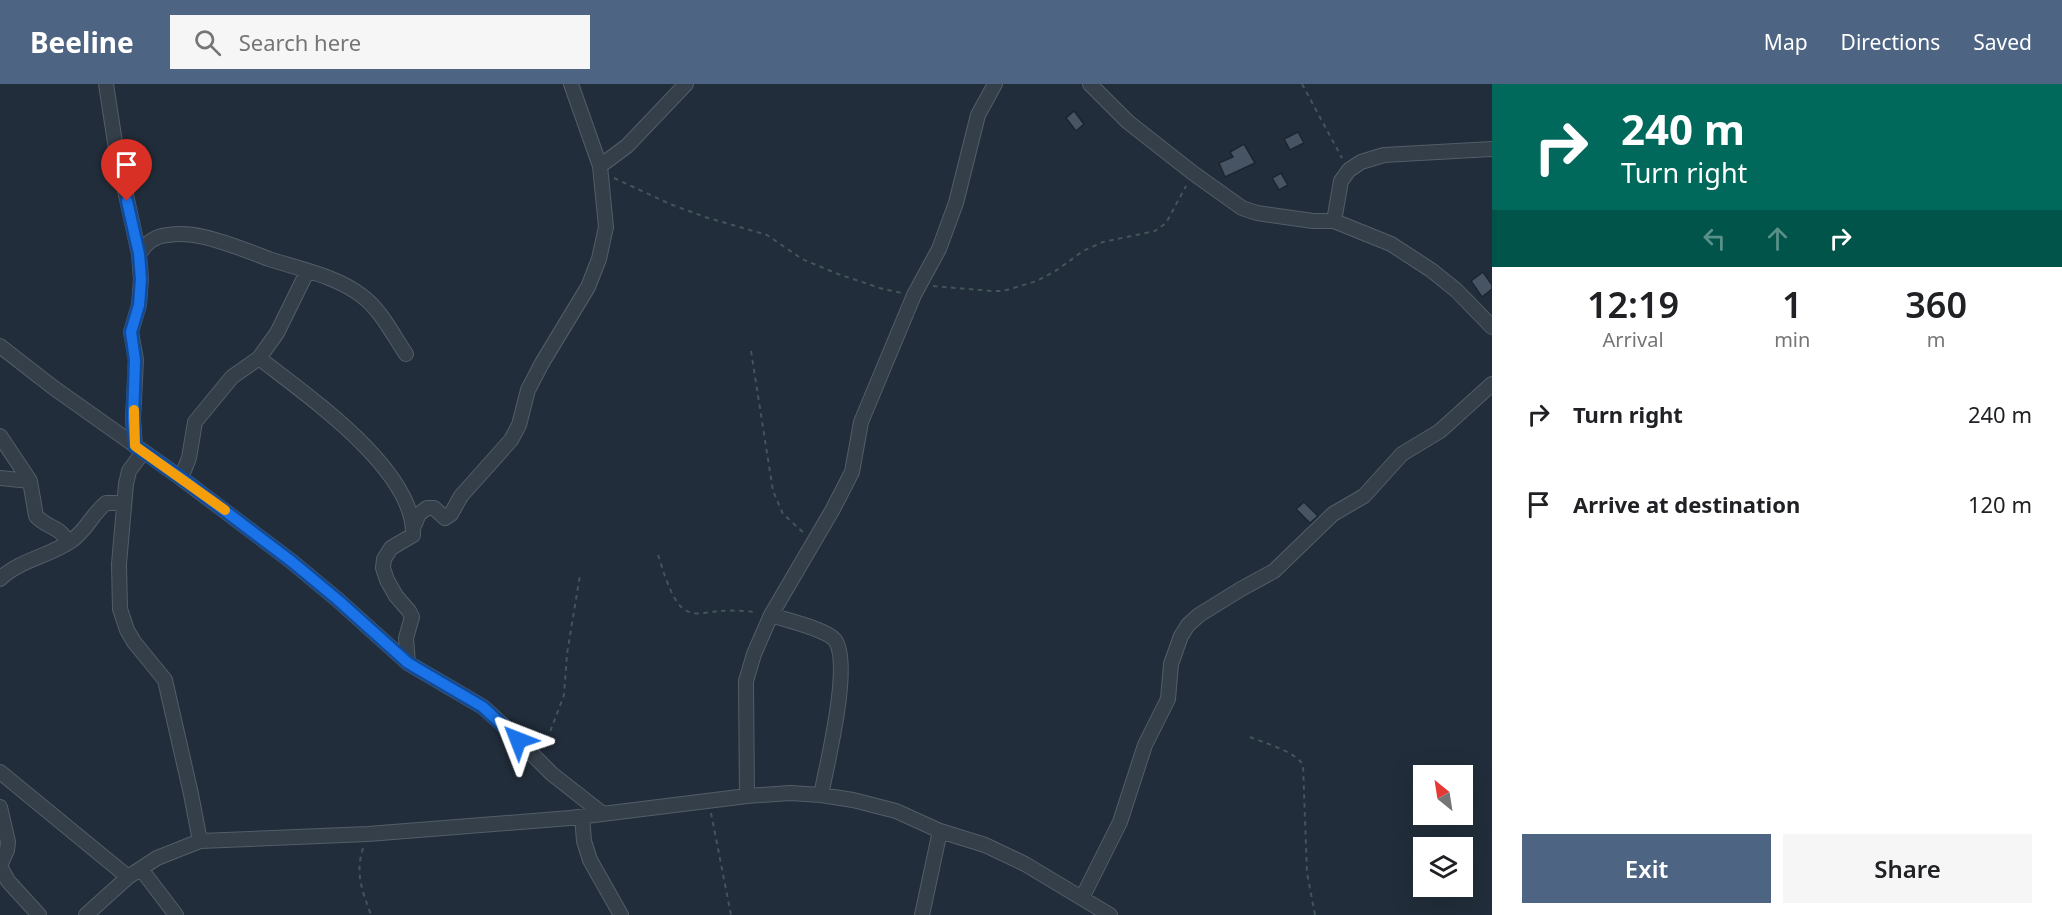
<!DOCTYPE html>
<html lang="en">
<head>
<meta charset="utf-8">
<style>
	body { margin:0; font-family:"Noto Sans",sans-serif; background:#f6f6f6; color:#202124; height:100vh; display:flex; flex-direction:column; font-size:22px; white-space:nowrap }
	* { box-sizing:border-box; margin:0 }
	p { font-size:20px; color:#757577 }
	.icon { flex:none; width:33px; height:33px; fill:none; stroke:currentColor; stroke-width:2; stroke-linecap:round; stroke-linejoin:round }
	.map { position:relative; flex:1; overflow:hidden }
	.side { display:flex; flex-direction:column; background:#fff; width:570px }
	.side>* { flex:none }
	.top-card { background:#00695c; color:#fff; overflow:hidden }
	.needle { width:39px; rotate:330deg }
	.fabs { position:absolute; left:1413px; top:681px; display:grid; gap:12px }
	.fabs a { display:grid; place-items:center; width:60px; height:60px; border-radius:0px; background:#fff; box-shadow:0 6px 24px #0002; font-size:30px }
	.pin { position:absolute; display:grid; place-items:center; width:51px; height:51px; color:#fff; margin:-62px -26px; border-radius:50% 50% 50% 0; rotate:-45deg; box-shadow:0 0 6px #0007 }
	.pin .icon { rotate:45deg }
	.me { position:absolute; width:66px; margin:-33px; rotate:315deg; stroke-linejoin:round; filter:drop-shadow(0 0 4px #0008) }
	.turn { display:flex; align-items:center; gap:21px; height:126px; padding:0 30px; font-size:27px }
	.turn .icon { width:78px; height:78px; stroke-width:2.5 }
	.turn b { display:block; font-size:42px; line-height:51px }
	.lanes { display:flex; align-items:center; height:57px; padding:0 30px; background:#0003; justify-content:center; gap:30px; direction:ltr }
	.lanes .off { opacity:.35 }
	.eta { display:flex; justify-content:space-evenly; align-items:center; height:102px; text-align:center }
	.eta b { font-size:36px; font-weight:600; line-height:42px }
	.cta { display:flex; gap:12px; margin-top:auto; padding:12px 30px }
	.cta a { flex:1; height:69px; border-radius:0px; background:#4d6483; color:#fff; font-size:24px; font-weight:600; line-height:69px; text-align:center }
	.cta a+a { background:#f6f6f6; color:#202124 }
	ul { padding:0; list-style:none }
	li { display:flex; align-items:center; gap:18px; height:90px; padding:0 30px }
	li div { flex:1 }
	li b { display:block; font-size:22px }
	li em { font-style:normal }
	header { display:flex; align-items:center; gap:36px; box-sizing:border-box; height:84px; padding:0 30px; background:#4d6483; color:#fff }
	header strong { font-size:28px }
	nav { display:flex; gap:33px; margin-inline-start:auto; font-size:21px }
	.search { width:420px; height:54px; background:#f6f6f6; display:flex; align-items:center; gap:15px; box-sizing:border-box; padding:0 21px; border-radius:0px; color:#757577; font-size:22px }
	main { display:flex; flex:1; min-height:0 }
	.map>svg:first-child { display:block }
	.building { fill:#475463; stroke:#1c2631; stroke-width:1.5 }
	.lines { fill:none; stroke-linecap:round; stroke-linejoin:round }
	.minor-casing { stroke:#535d68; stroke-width:16 }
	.path { stroke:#415658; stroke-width:2; stroke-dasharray:4.5 4.5; stroke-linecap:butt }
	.minor { stroke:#353f4a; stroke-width:14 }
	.route-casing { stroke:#114b97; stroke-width:15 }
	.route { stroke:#1a73e8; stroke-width:10 }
	.slow { stroke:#f59e0b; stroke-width:10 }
</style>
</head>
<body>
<header>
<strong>Beeline</strong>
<div class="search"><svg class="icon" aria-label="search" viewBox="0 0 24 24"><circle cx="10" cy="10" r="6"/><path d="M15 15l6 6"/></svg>Search here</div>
<nav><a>Map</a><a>Directions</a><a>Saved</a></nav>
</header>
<main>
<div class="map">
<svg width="1492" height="831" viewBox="0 0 1492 831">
	<rect width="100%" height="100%" fill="#212d3a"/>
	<!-- building -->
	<path class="building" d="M 1074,27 L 1084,40 L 1076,47 L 1066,34 Z
		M 1298,48 L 1304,59 L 1290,66 L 1284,55 Z
		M 1244,60 L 1255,79 L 1225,93 L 1219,79 L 1233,73 L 1230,68 Z
		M 1281,89 L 1288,101 L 1279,106 L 1272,94 Z
		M 1483,188 L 1492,201 L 1492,205 L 1482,213 L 1471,197 Z
		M 1304,418 L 1318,432 L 1310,439 L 1296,425 Z"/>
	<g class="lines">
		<defs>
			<path id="minor" d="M 106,0 L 116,65 L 139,170 L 141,195 L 139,221 L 131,248 L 136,276 L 133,335 L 135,362
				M 1090,0 L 1128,38 L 1193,89 L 1242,124 L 1257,129 L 1313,137 L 1334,137 L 1391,160 L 1431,186 L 1456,206 L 1492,243
				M 600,82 L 627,62 L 686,0
				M 1334,137 L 1341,97 L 1349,86 L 1361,78 L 1384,71 L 1492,65
				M 139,170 C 146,159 154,152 168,151 C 180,149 192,150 204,153 C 226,158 248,167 269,175 C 299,185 337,192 362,212 C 381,226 393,251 406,270
				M 0,262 L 54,304 L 181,394 L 291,477 L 338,516 L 408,579 L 483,623 L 504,642 L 552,690 L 603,730
				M 259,274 C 306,311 415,385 413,451 L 391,464 L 384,475 L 383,484 L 387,496 L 396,512 L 409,527 L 412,533 L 406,554 L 408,579
				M 0,352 L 30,397 L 36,432 C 47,444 62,443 68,459
				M 143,368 L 129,387 L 126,400 L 119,480 L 120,525 L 127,546 L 134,558 L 165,596 L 191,710 L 200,757
				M 0,394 L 30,397
				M 181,394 L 189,374 L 195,338 L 232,293 L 259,274 L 277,249 L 307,188
				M 414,442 L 419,430 L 427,424 L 434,424 L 445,434 L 451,430 L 461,412 L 511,356 L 519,341 L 528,306 L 542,279 L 588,203 L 599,175 L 606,143 L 600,82 L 571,0
				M 0,495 C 19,476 50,472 71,457 C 86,447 93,429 106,419 L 116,419 L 124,422
				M 771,531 C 786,536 826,545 835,556 C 852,580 827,680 821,711
				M 0,688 L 128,793
				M 747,712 L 746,597 L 754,570 L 771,531 L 833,425 L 852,388 L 861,338 L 914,211 L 939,165 L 956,119 L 978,31 L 995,0
				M 0,723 L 8,758 L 7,766 L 0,782 L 8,797 L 39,831
				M 582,733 L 584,757 L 590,776 L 621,831
				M 141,785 L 176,831
				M 1082,814 L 1120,738 L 1145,661 L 1168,615 L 1171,580 L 1181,552 L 1188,541 L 1199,531 L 1241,505 L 1274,487 L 1333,430 L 1364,412 L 1402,370 L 1440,347 L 1492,300
				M 86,831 L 128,793 L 157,774 L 200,757 L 368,750 L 570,734 L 747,712 L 790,709 L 821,711 L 853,716 L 896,727 L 940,747 L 985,761 L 1025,780 L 1110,831
				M 922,831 L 940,747"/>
		</defs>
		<!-- minor casing -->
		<use href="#minor" class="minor-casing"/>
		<!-- path -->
		<path class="path" d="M 1302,0 L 1342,74
			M 614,94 L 670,120 L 705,133 L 767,151 L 802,175 L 838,190 L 883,205 L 902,209
			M 933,202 L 992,207 L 1003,207 L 1037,197 L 1057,186 L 1083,167 L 1103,158 L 1155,147 L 1166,139 L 1186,102
			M 751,267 L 773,407 L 783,430 L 805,450
			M 658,471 C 663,485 672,521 687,527 C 696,532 709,528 719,527 C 731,526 744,527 756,528
			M 1250,653 C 1265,659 1296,668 1303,681 L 1307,789 L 1315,831
			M 544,664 L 564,611 L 567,570 L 580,491
			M 711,729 L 731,831
			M 363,764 C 355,790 362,806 371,831"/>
		<!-- minor -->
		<use href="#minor" class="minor"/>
	</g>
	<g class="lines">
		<defs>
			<path id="route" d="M 127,117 L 139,170 L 141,195 L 139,221 L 131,248 L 135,276 L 133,335 L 135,362 L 184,396 L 291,477 L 338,516 L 408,579 L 483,623 L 518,656"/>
		</defs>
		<!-- route casing -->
		<use href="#route" class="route-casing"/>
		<!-- route -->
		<use href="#route" class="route"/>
		<!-- slow -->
		<path class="slow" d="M 134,326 L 135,362 L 225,426"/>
	</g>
</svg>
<div class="fabs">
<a><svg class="needle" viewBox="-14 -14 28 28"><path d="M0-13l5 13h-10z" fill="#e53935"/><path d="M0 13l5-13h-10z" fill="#757577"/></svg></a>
<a><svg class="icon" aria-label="layers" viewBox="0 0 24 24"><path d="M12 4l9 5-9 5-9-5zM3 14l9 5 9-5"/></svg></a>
</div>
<div class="pin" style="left:127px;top:117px;background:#d93025"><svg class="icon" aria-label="arrive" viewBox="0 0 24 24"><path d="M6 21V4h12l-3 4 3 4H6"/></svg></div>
<svg class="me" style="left:518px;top:656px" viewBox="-20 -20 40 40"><path d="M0-17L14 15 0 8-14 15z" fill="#1a73e8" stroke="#fff" stroke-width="4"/></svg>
</div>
<section class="side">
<div class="top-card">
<div class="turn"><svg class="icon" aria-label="right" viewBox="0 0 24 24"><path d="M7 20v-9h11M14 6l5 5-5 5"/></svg><div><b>240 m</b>Turn right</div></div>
<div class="lanes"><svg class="icon off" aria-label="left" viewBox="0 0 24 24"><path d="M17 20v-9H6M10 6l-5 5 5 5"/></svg><svg class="icon off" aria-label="ahead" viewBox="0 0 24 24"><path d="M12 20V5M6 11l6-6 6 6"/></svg><svg class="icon" aria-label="right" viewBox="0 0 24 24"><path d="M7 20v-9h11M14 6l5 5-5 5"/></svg></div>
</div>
<div class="eta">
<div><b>12:19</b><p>Arrival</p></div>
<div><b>1</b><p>min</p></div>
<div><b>360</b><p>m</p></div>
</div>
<ul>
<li><svg class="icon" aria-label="right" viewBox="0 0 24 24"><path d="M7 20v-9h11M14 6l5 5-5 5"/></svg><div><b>Turn right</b></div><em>240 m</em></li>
<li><svg class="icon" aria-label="arrive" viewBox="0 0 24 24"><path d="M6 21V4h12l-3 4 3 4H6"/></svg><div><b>Arrive at destination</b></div><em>120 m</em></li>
</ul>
<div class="cta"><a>Exit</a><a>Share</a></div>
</section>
</main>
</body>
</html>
